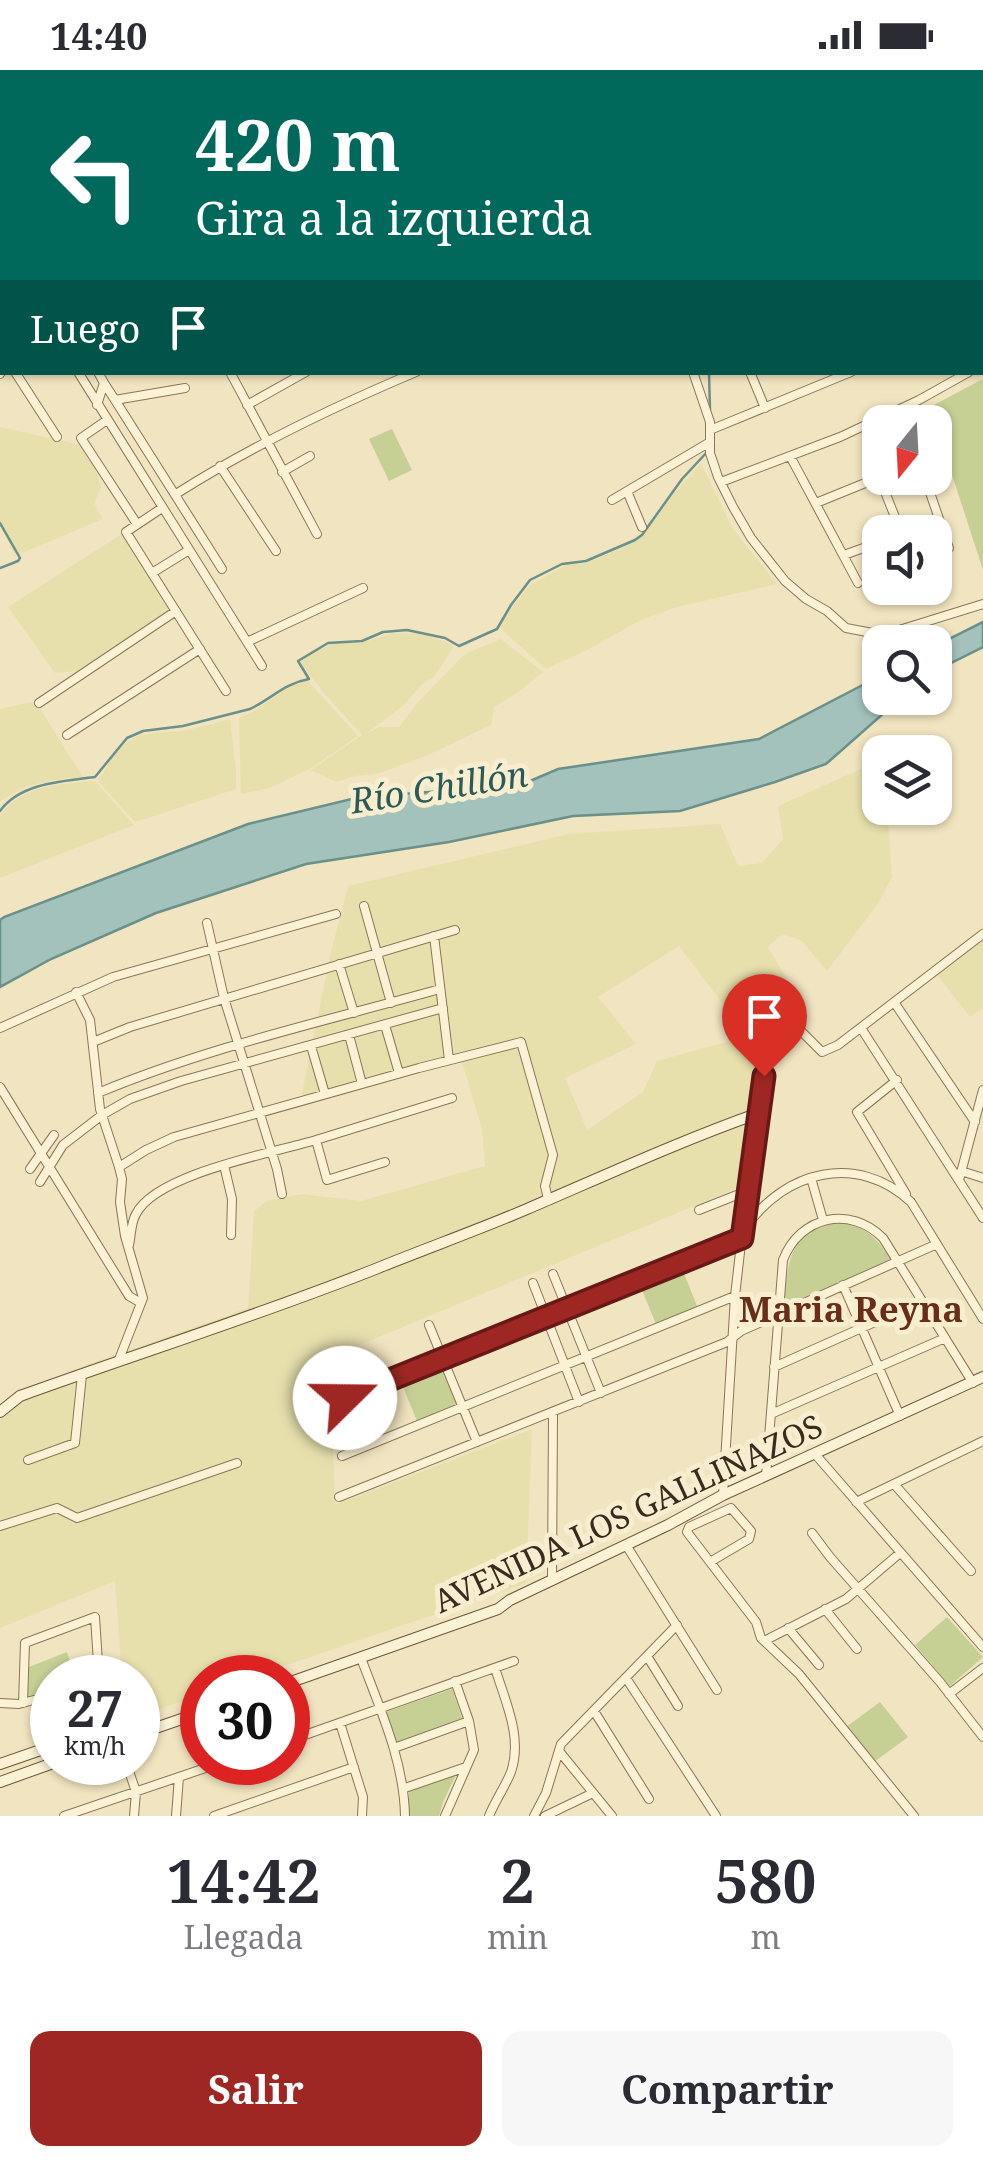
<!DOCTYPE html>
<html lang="es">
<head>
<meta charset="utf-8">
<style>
	body { margin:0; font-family:"Noto Serif",serif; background:#f7f7f7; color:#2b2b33; height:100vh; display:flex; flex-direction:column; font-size:38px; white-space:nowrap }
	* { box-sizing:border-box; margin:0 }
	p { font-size:32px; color:#7c7c81 }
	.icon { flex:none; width:55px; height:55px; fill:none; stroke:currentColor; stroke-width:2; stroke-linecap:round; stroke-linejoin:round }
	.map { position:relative; height:1746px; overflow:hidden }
	.side { display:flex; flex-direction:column; background:#fff; flex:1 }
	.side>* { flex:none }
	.top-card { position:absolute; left:0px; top:0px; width:985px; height:305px; box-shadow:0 2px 8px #0004; background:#00695c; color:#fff; overflow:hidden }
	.needle { width:65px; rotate:198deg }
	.controls { position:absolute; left:862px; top:335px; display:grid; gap:20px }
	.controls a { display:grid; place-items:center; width:90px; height:90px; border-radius:20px; background:#fff; box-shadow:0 2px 8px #0004; font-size:50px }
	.speed { position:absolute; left:30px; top:1585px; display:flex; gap:20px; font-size:50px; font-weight:700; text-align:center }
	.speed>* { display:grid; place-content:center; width:130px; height:130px; border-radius:50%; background:#fff; box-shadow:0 2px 8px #0004; line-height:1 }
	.speed small { font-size:25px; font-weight:400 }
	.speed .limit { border:15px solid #d22; background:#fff; color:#111 }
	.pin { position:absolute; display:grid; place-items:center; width:85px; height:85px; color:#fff; margin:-102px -42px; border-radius:50% 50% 50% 0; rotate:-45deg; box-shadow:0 0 10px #0007 }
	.pin .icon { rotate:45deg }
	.me { position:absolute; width:110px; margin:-55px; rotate:68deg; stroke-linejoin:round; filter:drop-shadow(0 0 8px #0008) }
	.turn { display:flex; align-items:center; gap:35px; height:210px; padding:0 30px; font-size:45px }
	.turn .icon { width:130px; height:130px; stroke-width:2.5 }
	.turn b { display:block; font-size:70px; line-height:85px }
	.then { display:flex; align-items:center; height:95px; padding:0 30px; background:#0003; gap:20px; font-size:38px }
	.eta { display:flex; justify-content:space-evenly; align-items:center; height:170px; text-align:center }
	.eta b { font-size:60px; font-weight:700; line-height:70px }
	.button { display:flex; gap:20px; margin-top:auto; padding:20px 30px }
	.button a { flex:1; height:115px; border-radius:20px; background:#9e2723; color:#fff; font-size:40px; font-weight:700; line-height:115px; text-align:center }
	.button a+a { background:#f7f7f7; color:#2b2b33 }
	.status { display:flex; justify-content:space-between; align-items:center; height:70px; padding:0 50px; background:#fff; direction:ltr }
	.status svg { height:28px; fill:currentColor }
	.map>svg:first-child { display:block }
	.farmland { fill:#e7e0ad }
	.green { fill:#c6cf94 }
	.water { fill:#a3c2bb; stroke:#6a9189; stroke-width:2.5 }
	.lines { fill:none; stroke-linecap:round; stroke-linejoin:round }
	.stream { stroke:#6a9189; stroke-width:2.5 }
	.street-casing { stroke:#8b7557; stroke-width:10 }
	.secondary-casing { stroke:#6d563a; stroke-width:12 }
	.primary-casing { stroke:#58422c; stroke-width:14 }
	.street { stroke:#fbf1d4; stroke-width:8 }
	.secondary { stroke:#fbf1d4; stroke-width:10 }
	.primary { stroke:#f6dc96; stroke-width:11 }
	.route-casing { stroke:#671917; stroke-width:25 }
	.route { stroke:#9e2723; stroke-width:18 }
	.labels { text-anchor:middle; stroke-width:10; stroke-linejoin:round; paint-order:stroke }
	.street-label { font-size:32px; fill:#3a2c1c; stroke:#f7eed0 }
	.water-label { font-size:35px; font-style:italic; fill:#2b5a59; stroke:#f7eed0 }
	.neighbourhood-label { font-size:35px; font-weight:bold; fill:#692d19; stroke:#f7eed0 }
</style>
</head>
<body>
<div class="status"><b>14:40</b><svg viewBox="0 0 49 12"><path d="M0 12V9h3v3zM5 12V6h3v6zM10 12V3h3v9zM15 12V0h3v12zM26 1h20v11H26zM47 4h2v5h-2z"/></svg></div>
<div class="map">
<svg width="983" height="1746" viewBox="0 0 983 1746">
	<rect width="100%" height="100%" fill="#f1e4c0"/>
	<!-- farmland -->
	<path class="farmland" d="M 0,357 L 82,375 L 98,405 L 101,418 L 94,433 L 103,449 L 15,486 L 0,455 Z
		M 701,394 L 733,459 L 777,514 L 673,538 L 637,552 L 589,579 L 546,599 L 500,558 L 506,545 L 530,515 L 568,494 L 587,493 L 624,477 L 655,450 L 671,426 Z
		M 123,463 L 169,541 L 77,601 L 55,603 L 8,537 Z
		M 393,563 L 419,564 L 437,568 L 454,576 L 434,607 L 422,614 L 404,635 L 364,665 L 379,657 L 399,657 L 418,632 L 465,584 L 501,569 L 543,602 L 517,623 L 494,637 L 491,655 L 428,685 L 380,703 L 355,706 L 336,712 L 311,700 L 362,665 L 324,623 L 300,592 L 313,582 L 336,573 L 361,573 Z
		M 307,610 L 358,666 L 311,698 L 270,718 L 241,724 L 239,648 L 254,641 L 290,616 Z
		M 32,632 L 37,634 L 83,707 L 54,710 L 28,716 L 0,731 L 0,639 Z
		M 230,649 L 236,700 L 236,719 L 135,752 L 98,711 L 114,685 L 126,673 L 139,665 L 188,660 Z
		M 872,694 L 880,702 L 880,738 L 887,738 L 892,807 L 879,832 L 827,901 L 801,870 L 782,864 L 768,877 L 802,935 L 794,947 L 785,955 L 765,952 L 742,959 L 679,876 L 598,927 L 636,974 L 565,1008 L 587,1060 L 643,1022 L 657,991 L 759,963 L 765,970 L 745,1115 L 352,1278 L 333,1377 L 335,1435 L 532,1359 L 526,1513 L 252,1607 L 202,1608 L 202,1624 L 138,1647 L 138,1608 L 122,1607 L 115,1511 L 0,1558 L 0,1350 L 17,1331 L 67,1302 L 248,1238 L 254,1141 L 267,1131 L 301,1124 L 361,1131 L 485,1096 L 482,1059 L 463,995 L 454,984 L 301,1028 L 331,882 L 348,816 L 569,764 L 720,754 L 738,796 L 762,793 L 783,769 L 778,736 Z
		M 95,711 L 134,755 L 0,808 L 0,746 L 5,739 L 16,729 L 35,720 L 54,715 Z
		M 983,857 L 983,938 L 970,947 L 931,897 Z"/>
	<!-- green -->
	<path class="green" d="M 983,309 L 983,500 L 930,337 Z
		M 392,359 L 412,400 L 389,411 L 369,369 Z
		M 843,1153 C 868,1157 878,1170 891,1190 L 784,1237 C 787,1193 789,1156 843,1153 Z
		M 681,1196 L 697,1236 L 656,1254 L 639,1213 Z
		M 441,1295 L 457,1334 L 417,1351 L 401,1312 Z
		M 947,1547 L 983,1587 L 950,1616 L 915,1575 Z
		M 67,1582 L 75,1607 L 52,1608 L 52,1619 L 28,1626 L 29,1597 Z
		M 452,1619 L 462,1648 L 397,1672 L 386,1642 Z
		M 880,1632 L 908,1667 L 874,1692 L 846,1657 Z
		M 456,1705 L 443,1732 L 439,1746 L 409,1746 L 409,1721 Z"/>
	<!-- water -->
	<path class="water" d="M 983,552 L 983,577 L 935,601 L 935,576 Z
		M 880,606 L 880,628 L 901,628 L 826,694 L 775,712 L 680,741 L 573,746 L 449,772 L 306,794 L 156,843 L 51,889 L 0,917 L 0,850 L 4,847 L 248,754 L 360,727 L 457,720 L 499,722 L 523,714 L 558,699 L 759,669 Z"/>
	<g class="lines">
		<!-- stream -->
		<path class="stream" d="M 256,2 L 259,0
			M 0,159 L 2,158
			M 709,302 L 710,340
			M 0,453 L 20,488 L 18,491 L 0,498
			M 0,741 C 20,713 63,711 95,707 L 127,668 L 143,661 L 183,656 L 250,639 C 271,629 285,613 309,609 L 298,591 L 328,573 L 362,571 L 383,562 L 407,560 L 445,568 L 459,576 L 497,559 L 511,535 L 530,510 L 562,494 L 586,491 L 635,470 L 642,465 L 682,409 L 708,381"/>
		<defs>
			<path id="street" d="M 92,0 L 114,2 L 151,0
				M 301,0 L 302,2
				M 584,0 L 585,2
				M 957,0 L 958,2
				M 691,2 L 693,0
				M 966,2 L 973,0
				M 982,16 L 983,17
				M 0,210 L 2,213
				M 0,231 L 2,230
				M 0,286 L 2,287
				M 982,295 L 983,295
				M 15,302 L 57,367
				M 78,302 L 262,596
				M 230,302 L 317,464
				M 693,302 L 710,352 L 710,383 L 718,407 L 733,437 L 751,468 L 785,511 L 806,529 L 827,541 L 846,558 L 883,565 L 983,534
				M 750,302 L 765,338
				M 0,304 L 2,300
				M 104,313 L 115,330 L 185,318
				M 115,330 L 222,499
				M 97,335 L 104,313 L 98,302
				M 247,335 L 306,302
				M 107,350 L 81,368 L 137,454
				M 710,360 L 851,302
				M 790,386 L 858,513
				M 220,396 L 276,481
				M 282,402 L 310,386
				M 879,407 L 901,462
				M 925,408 L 949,478
				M 721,412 L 840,367 L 919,330 L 969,302
				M 627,421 L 642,457
				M 176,424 C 253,375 333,337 416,302
				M 612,430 L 710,372
				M 816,433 L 880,407
				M 162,438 L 126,462 L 226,621
				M 907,462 L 940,451
				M 844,485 L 880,472
				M 152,503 L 189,480
				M 247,572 L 363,518
				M 39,633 L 176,541
				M 67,665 L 200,579
				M 364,836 L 391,933
				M 207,853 L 224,928 L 277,1099 L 282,1124
				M 434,866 L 449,990
				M 339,894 L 354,943
				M 76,922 L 90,950 L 100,1039 L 119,1097 L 122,1109 L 120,1132 L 125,1166 L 143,1228 L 118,1292
				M 894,932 L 975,1052
				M 385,955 L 399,1003
				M 0,958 L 113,907 L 336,844
				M 861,958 L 983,1148
				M 349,965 L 362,1014
				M 93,972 L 130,957 L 455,860
				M 311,976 L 325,1024
				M 897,1010 L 857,1042 L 906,1124
				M 0,1017 L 129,1226 L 141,1233
				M 98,1023 C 208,977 326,951 440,919
				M 385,1092 L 327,1110 L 316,1070 L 452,1028
				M 224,1095 L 232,1129 L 231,1165
				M 119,1097 L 146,1080 L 174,1067 L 419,998 L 521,972 L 553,1085 L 545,1116 L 548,1129
				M 30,1099 L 54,1065
				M 961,1101 L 983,1108
				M 811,1108 L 823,1150
				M 959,1110 L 983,1020
				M 40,1112 L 63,1075 L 102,1045 L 130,1029 L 181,1011 L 443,938
				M 699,1140 L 747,1121
				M 746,1157 C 785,1101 857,1082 911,1132 L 983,1249
				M 129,1175 C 131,1166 131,1152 136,1144 C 156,1104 272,1083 316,1070
				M 553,1204 L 601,1323
				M 533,1213 L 579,1332
				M 843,1215 L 900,1346
				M 429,1255 L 477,1372
				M 774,1297 L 922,1231
				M 345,1328 L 742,1168
				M 771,1344 L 945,1268
				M 815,1384 L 983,1577
				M 342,1386 L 735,1226
				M 28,1390 L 75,1373 L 82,1305
				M 766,1406 L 783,1190 C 800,1146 850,1135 883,1168 L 973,1313
				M 894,1414 L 971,1501
				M 723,1425 L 735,1226 L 747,1121 L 771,965 L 798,958 L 822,982 L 838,975 L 983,864
				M 339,1427 L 727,1272 L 741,1261 L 937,1174
				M 856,1432 L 983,1371
				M 0,1456 L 57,1438 L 77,1448 L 237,1393
				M 812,1463 L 830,1487 L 940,1612 L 983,1667
				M 626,1475 L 717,1620
				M 710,1492 L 749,1469 L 751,1461 L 731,1438 L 689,1457 L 687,1462 L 756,1552 L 761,1568 L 799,1604 L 914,1746
				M 552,1510 L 553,1342
				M 825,1539 L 857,1579
				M 788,1558 L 819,1595
				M 764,1571 L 846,1529 L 900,1483
				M 647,1586 L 678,1636
				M 361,1588 C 380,1639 404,1691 405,1746
				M 626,1608 L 716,1746
				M 949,1624 L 983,1598
				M 0,1633 L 19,1634 L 52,1625
				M 23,1633 L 25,1573 L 95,1547 L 99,1608
				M 594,1641 L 649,1729
				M 340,1653 L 363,1727 L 362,1746
				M 288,1671 L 514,1591
				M 394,1678 L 469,1651
				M 559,1681 L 612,1746
				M 126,1692 L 136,1722 L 134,1746
				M 405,1718 L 466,1697
				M 64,1746 L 223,1692
				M 176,1746 L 179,1707
				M 214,1746 L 354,1697
				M 445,1746 L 474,1680 L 469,1651 L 455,1611
				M 489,1746 C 495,1731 505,1717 511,1702 C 523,1667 505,1631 495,1598
				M 534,1746 L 546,1723 L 561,1674 L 677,1555
				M 545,1746 L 593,1723"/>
			<path id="secondary" d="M 234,2 L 238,0
				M 0,142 L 2,140
				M 0,170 L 2,168
				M 0,1342 L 20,1326 C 139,1283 260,1245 378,1198 C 427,1178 478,1160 527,1139 C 604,1106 680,1071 759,1043
				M 288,1613 L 498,1539 L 510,1530 L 668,1455 L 723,1425 L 983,1307
				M 138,1664 L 202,1642
				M 0,1694 L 52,1676
				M 0,1712 L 56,1692"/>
			<path id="primary" d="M 39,0 L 45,2
				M 269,0 L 270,2
				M 209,2 L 219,0
				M 282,2 L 286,0
				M 0,5 L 2,7"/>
		</defs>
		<!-- street casing -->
		<use href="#street" class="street-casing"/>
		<!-- secondary casing -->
		<use href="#secondary" class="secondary-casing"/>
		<!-- primary casing -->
		<use href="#primary" class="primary-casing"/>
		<!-- street -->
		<use href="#street" class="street"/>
		<!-- secondary -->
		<use href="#secondary" class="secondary"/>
		<!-- primary -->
		<use href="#primary" class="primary"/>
	</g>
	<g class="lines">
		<defs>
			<path id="route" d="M 345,1328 L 742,1168 L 764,1006"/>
		</defs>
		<!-- route casing -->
		<use href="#route" class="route-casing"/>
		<!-- route -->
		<use href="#route" class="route"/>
	</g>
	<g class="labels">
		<!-- street labels -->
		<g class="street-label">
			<text transform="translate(628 1444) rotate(-25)" y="11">AVENIDA LOS GALLINAZOS</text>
		</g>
		<!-- water labels -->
		<g class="water-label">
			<text transform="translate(439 718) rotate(-9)" y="12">Río Chillón</text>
		</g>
		<!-- neighbourhood labels -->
		<g class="neighbourhood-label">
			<text x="851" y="1252">Maria Reyna</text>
		</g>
	</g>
</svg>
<div class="controls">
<a><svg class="needle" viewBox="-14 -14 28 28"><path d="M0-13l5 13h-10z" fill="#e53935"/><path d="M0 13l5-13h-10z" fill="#7c7c81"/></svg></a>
<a><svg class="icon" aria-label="sound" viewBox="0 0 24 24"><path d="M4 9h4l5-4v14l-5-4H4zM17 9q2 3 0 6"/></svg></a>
<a><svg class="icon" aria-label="search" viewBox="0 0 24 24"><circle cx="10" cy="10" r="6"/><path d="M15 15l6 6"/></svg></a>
<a><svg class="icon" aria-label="layers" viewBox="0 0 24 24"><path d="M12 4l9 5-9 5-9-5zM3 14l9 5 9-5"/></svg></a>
</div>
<div class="speed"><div>27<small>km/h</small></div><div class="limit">30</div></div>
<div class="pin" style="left:764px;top:1006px;background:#d93025"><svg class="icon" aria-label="arrive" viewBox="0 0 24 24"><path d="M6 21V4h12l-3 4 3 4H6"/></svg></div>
<svg class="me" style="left:345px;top:1328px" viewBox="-20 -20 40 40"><circle r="19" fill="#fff"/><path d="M0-13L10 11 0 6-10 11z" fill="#9e2723"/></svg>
<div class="top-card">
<div class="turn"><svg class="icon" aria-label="left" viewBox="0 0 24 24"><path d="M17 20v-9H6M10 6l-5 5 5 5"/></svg><div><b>420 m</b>Gira a la izquierda</div></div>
<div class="then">Luego<svg class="icon" aria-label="arrive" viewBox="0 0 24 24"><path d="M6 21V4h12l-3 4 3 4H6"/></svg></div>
</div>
</div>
<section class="side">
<div class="eta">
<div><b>14:42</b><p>Llegada</p></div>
<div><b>2</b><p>min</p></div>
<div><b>580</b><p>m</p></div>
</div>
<div class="button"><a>Salir</a><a>Compartir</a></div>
</section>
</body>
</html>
